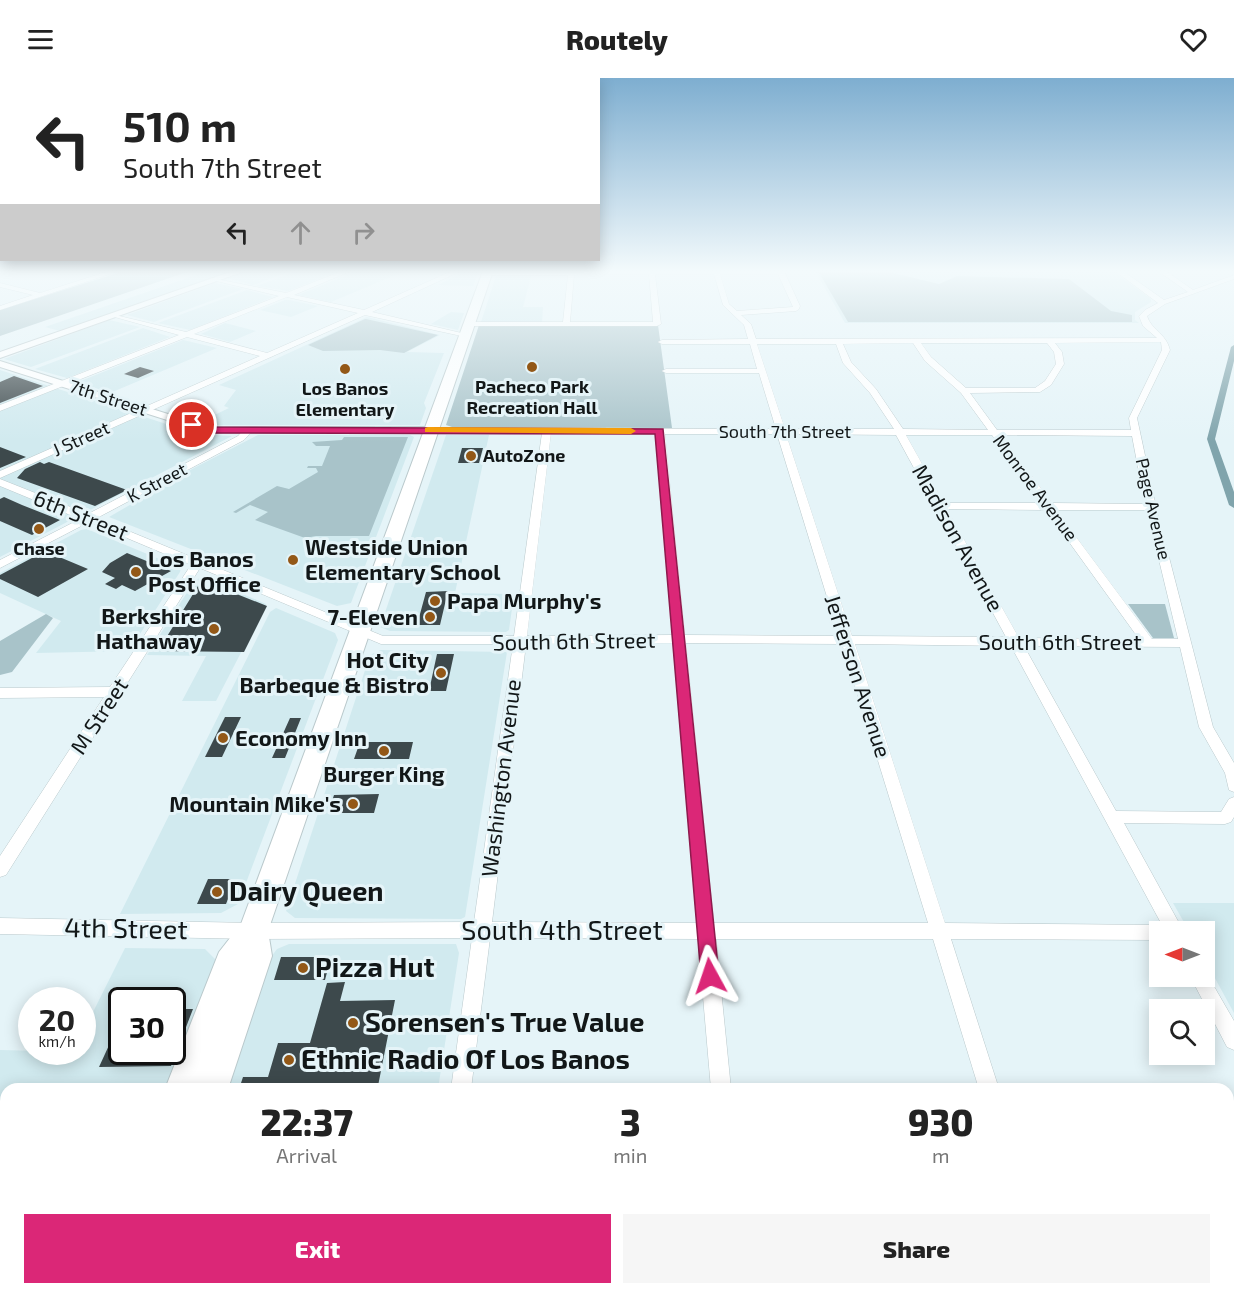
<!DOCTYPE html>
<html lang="en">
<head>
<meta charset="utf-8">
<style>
	body { margin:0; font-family:"Exo 2",sans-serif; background:#f6f6f6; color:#222; height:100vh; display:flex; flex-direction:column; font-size:22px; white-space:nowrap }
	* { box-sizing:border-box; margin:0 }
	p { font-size:20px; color:#767676 }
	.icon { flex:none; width:33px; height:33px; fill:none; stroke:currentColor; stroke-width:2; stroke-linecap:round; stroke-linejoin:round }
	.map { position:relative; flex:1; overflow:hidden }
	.panel { position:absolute; left:0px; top:1005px; width:1234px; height:212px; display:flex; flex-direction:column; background:#fff; border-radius:18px 18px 0 0; box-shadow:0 3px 15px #0003 }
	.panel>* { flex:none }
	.banner { position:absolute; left:0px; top:0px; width:600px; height:183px; box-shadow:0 3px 15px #0003; background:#fff; color:#222; overflow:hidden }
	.needle { width:39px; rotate:270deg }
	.controls { position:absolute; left:1149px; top:843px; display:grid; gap:12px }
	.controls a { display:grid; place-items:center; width:66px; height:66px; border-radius:0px; background:#fff; box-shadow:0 3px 15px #0003; font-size:30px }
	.speed { position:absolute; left:18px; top:909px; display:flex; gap:12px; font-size:30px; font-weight:700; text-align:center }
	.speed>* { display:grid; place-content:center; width:78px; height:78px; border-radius:50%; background:#fff; box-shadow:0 3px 15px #0003; line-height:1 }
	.speed small { font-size:15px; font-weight:400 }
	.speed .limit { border:3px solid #111; border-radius:9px; background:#fff; color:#111 }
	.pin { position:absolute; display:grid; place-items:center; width:51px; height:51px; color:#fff; margin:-26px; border:3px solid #fff; border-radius:50%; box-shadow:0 2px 6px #0007 }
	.me { position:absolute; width:66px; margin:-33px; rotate:355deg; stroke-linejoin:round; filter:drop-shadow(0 0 4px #0008) }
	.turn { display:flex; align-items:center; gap:21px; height:126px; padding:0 24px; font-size:27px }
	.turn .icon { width:78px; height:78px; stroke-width:2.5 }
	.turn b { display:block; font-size:42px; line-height:51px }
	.lanes { display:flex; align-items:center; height:57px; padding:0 24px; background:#0003; justify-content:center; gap:30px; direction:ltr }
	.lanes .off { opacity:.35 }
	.eta { display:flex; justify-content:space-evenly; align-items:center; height:102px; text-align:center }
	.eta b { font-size:36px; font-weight:800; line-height:42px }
	.primary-button { display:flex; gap:12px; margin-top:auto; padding:12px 24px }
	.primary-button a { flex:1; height:69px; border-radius:0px; background:#db2777; color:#fff; font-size:24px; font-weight:800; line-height:69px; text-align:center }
	.primary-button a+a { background:#f6f6f6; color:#222 }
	header { display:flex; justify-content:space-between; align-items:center; height:78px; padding:0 24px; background:#fff; font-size:27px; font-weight:800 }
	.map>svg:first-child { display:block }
	.built { fill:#d1eaef; fill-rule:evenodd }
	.green { fill:#a8c3c9 }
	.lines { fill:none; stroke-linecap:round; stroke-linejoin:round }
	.canal { fill:#80a4ac; fill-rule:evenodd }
	.building { fill:#3d494c }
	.minor-casing { stroke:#bac9cc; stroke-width:1 }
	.tertiary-casing { stroke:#bac9cc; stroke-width:2 }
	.trunk-casing { stroke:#bac9cc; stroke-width:2 }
	.minor { fill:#fff; fill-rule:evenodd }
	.tertiary { fill:#fff; fill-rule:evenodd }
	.trunk { fill:#fff; fill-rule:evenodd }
	.route { fill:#db2777; stroke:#8e194d; stroke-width:1.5 }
	.slow { fill:#f59e0b }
	.poi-dot { fill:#935817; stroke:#e5f4f8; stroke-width:2 }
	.labels { text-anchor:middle; stroke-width:6; stroke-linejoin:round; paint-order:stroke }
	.far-poi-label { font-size:18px; font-weight:bold; fill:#121718; stroke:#e5f4f8 }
	.far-street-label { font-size:18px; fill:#121718; stroke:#e5f4f8 }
	.street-label { font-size:22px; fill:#121718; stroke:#e5f4f8 }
	.poi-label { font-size:22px; font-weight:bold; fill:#121718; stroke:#e5f4f8; text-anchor:start }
	.near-poi-label { font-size:27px; font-weight:bold; fill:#121718; stroke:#e5f4f8; text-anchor:start }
	.near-street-label { font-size:27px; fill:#121718; stroke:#e5f4f8 }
</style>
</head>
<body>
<header><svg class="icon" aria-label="menu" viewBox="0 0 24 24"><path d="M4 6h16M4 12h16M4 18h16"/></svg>Routely<svg class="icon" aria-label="heart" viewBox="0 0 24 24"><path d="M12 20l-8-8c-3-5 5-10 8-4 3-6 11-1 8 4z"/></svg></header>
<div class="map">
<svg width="1234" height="1216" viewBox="0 0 1234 1216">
	<rect width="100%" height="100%" fill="#e5f4f8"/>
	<!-- built -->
	<path class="built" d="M 202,193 L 231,193 L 60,253 L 45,249 L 202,195 Z
		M 247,193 L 291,193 L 253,207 L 227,200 Z
		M 296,193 L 339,193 L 288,213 L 257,208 Z
		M 357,193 L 405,193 L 331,224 L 298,217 Z
		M 465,193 L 479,193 L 473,208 L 438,207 Z
		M 815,193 L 1113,193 L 1151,221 L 1151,224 L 1135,234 L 1135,242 L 1139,245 L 845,245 Z
		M 532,195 L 523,229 L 543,229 L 542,245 L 481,244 L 496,198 Z
		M 215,205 L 243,211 L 154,244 L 127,237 Z
		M 247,212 L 273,219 L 190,252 L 158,245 Z
		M 285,222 L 289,222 L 318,228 L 291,239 L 260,232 Z
		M 451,234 L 464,235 L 458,252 L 431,246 Z
		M 367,239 L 440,257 L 407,274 L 444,275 L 424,325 L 426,330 L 420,347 L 215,347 L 202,343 L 229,330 L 224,328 L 236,312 L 219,307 Z
		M 109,242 L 140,249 L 31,289 L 4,281 Z
		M 225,245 L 256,253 L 230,264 L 201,256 Z
		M 143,250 L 170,259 L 67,300 L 35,291 Z
		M 183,262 L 217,270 L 110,315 L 78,304 Z
		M 0,292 L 197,356 L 232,358 L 0,479 Z
		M 258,357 L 410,357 L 414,359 L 351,525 L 337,528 L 109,439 L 194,390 Z
		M 446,357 L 489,357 L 455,515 L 514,516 L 509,552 L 506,554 L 390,553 L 380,549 Z
		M 87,451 L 181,490 L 180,494 L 129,573 L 36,575 L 61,543 L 0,515 L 0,495 L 81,452 Z
		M 203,499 L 266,526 L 216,623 L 182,623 L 206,578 L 147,577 L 195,502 Z
		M 276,530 L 335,555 L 338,562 L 238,826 L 221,835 L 120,836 L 270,534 Z
		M 381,572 L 507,574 L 465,839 L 461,841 L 295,840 L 286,833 L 370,577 Z
		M 1173,825 L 1234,825 L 1234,935 L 1205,882 L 1204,854 L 1189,853 Z
		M 289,866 L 456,866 L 459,875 L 438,1011 L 227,1011 L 271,879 L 277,871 Z
		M 125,870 L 205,871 L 216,882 L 166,1011 L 6,1011 L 6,1140 L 0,1140 L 0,972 L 82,974 L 83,954 ZM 122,922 L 172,922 L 172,974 L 122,974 Z
		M 1229,1089 L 1234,1089 L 1234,1216 L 913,1216 L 912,1211 L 1228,1210 Z
		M 0,1157 L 6,1157 L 6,1210 L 90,1211 L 88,1216 L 0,1216 Z
		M 160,1211 L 419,1210 L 419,1211 L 418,1216 L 158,1216 Z"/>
	<!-- green -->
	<path class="green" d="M 124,193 L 190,193 L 0,258 L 0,232 Z
		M 818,193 L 885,193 L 939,206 L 957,198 L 1069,201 L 1111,233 L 1132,237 L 1132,244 L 848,244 Z
		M 365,241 L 366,241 L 438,257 L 404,275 L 380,272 L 323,273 L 308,267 Z
		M 479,247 L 658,247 L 672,350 L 452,349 L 446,347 Z
		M 344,359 L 408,359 L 369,458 L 316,458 L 305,460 L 255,442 L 268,434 L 250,427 L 236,435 L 233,434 L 277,408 L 289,411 L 318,394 L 316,390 L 307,390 L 308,388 L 322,388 L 330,368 L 316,368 L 312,364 L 342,362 Z
		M 1128,526 L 1165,526 L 1174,560 L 1153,560 Z
		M 46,536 L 53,540 L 12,594 L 0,597 L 0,563 Z"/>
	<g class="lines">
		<!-- canal -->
		<path class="canal" d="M 1234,267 L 1234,283 L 1215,361 L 1234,414 L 1234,430 L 1229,427 L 1207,361 L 1231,269 Z"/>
	</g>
	<!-- building -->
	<path class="building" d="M 140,289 L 154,293 L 138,300 L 124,296 Z
		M 14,298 L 43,308 L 0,325 L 0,304 Z
		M 0,369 L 26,379 L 0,390 Z
		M 462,370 L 483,370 L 479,385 L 458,385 Z
		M 40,384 L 44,386 L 49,384 L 127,412 L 95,428 L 17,400 L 25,391 Z
		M 4,419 L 22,427 L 60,442 L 32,457 L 0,443 L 0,421 Z
		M 45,473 L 88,491 L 38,519 L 0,501 L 0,497 Z
		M 127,475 L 171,493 L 135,513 L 122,507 L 116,511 L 105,506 L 115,500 L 102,494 L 110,485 Z
		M 202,505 L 209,505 L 267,528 L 244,574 L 158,573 L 198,508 Z
		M 448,513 L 440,547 L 417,547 L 426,514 Z
		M 437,576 L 454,576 L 446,613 L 429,613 Z
		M 225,639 L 241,639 L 222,679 L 205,679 Z
		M 290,640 L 301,640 L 285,680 L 272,680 Z
		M 360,664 L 413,664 L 409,681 L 354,681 Z
		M 379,716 L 374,735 L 328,735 L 334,717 Z
		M 208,801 L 236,801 L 226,826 L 197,826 Z
		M 281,879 L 331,879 L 325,902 L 274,902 Z
		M 345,904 L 340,923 L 395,922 L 378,1008 L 368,1008 L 368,1011 L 239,1011 L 243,999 L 268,999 L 278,965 L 310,965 L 327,905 Z
		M 172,931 L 193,931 L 171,988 L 99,989 L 122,939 L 122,974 L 172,974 Z"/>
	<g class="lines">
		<defs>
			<path id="minor" d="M 0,193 L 9,193 L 0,197 Z
				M 109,193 L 119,193 L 0,232 L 0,228 L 33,217 L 0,209 L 0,205 L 40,215 Z
				M 342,193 L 351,193 L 294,217 L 364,232 L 452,193 L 461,193 L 372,234 L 470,257 L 466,259 L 365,237 L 0,400 L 0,393 L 260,278 L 187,259 L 0,333 L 0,327 L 179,257 L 111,238 L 111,236 L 186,254 L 279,218 L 216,203 L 216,201 L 286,215 ZM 287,219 L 358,235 L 267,275 L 194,256 Z
				M 486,193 L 784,193 L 800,228 L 799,231 L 796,233 L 741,237 L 751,246 L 756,261 L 1157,260 L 1143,248 L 1139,238 L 1145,232 L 1158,225 L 1115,193 L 1123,193 L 1164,222 L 1188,214 L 1158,193 L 1166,193 L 1193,212 L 1234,197 L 1234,201 L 1165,226 L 1147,238 C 1152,253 1166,255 1170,272 L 1137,340 L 1156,429 L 1213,649 L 1234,685 L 1234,714 L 1229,712 L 1225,695 L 1199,649 L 1180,569 L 1024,568 L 1116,733 L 1221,734 L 1229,721 L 1234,719 L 1234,739 L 1231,744 L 1225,746 L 1124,745 L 1184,854 L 1160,854 L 1160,862 L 951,861 L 999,1011 L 979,1011 L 933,861 L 716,861 L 731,1011 L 711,1011 L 698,861 L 490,860 L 471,1011 L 451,1011 L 472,860 L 253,861 L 0,856 L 0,840 L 253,845 L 474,844 L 513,566 L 381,566 L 200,490 L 6,797 L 0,799 L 0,778 L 104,619 L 0,620 L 0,610 L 110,609 L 191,487 L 89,444 L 0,490 L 0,482 L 80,441 L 0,408 L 0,401 L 88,436 L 238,358 L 245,350 L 251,350 L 253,352 L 244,362 L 97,440 L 383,558 L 514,558 L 542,355 L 432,355 L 429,354 L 429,350 L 776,351 L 759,295 L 666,295 L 662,293 L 666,291 L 757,291 L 750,266 L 662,266 L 658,264 L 662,262 L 748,261 L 744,247 L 723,227 L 714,196 L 655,196 L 661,246 L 657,248 L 467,248 L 466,246 L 470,244 L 563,244 L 568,197 L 487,197 L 484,195 ZM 649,196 L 653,244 L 570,244 L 574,197 ZM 720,196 L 778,196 L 793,229 L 737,233 L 729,226 ZM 1161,264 L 1162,272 L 1129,340 L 1131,352 L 997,352 L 970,315 L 1040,314 L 1051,307 L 1064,286 L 1062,274 L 1055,265 ZM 913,265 L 925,283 L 961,315 L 988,352 L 903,351 L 876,311 L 851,284 L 843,266 ZM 921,265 L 1047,265 L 1054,274 L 1056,286 L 1045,303 L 1035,310 L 966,310 L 931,279 ZM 757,266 L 836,266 L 843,285 L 870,315 L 894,351 L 785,351 ZM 551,355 L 656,356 L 673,557 L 527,558 ZM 665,356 L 777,356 L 839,558 L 685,557 ZM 786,356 L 896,357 L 1006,559 L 852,558 ZM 906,357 L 992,357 L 1041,425 L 944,425 ZM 1001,357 L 1132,358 L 1145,426 L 1052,425 ZM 947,431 L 1046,432 L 1139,561 L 1019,560 ZM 1056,432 L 1147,432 L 1178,561 L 1152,561 ZM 673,565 L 697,845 L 492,844 L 526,566 ZM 686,565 L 842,566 L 928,845 L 714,845 ZM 855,566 L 1011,568 L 1162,847 L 945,845 Z
				M 1204,891 L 1234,943 L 1234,972 L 1227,969 L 1190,898 L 1204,898 Z
				M 1228,1064 L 1234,1064 L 1234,1086 L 1228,1086 Z
				M 604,1210 L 628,1210 L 628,1216 L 604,1216 Z"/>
			<path id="tertiary" d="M 233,193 L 245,193 L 0,280 L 0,274 Z
				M 0,283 L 209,349 L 432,349 L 438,352 L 432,355 L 208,355 L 0,289 Z"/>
			<path id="trunk" d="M 483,193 L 493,193 L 268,853 L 272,878 L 228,1011 L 165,1011 L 219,874 L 241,846 Z
				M 105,1210 L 145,1210 L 143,1216 L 103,1216 Z"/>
		</defs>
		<!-- minor casing -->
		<use href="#minor" class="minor-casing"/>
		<!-- tertiary casing -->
		<use href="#tertiary" class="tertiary-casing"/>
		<!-- trunk casing -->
		<use href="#trunk" class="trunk-casing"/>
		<!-- minor -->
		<use href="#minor" class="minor"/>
		<!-- tertiary -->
		<use href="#tertiary" class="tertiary"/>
		<!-- trunk -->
		<use href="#trunk" class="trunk"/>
	</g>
	<!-- sky -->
	<linearGradient id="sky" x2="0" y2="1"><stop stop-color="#7eaed0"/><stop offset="0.53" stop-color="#f3fafc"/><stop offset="1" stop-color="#f3fafc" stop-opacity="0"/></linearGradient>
	<rect width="1234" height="364" fill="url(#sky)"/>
	<!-- route -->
	<path class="route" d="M 189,345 L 214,349 L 663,351 L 719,898 L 717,905 L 710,907 L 703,905 L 701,898 L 655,356 L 214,355 L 189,349 Z"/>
	<!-- slow -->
	<path class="slow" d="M 428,349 L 631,350 L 636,353 L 631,356 L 425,354 L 425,350 Z"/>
	<!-- markers -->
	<g class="poi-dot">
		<circle cx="532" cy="289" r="6"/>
		<circle cx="345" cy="291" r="6"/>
		<circle cx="471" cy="378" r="6"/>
		<circle cx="39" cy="451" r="6"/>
		<circle cx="293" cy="482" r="6"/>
		<circle cx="136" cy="494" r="6"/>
		<circle cx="435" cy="523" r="6"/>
		<circle cx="430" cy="539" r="6"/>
		<circle cx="214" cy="551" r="6"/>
		<circle cx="441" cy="595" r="6"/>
		<circle cx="223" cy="660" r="6"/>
		<circle cx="384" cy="673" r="6"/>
		<circle cx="353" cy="726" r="6"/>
		<circle cx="217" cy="814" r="6"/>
		<circle cx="303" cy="890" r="6"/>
		<circle cx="353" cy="945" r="6"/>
		<circle cx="289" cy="982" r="6"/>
	</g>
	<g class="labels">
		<!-- far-poi labels -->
		<g class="far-poi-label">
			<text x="532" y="315">Pacheco Park<tspan x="532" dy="21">Recreation Hall</tspan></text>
			<text x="345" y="317">Los Banos<tspan x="345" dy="21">Elementary</tspan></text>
			<text x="483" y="384" text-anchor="start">AutoZone</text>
			<text x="39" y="477">Chase</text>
		</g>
		<!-- far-street labels -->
		<g class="far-street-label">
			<text transform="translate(108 320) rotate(18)" y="6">7th Street</text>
			<text x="785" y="360">South 7th Street</text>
			<text transform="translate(81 361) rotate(-24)" y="6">J Street</text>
			<text transform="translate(157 405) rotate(-28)" y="6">K Street</text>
			<text transform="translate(1035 410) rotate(53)" y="6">Monroe Avenue</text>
			<text transform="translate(1153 431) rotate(77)" y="6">Page Avenue</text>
		</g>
		<!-- street labels -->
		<g class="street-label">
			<text transform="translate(81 437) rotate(22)" y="8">6th Street</text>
			<text transform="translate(958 460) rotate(61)" y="8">Madison Avenue</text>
			<text transform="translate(574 563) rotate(-1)" y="8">South 6th Street</text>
			<text x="1060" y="572">South 6th Street</text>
			<text transform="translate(858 598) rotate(72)" y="8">Jefferson Avenue</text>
			<text transform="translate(99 638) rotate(-57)" y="8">M Street</text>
			<text transform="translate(501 700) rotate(-83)" y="8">Washington Avenue</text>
		</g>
		<!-- poi labels -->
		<g class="poi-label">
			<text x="305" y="477">Westside Union<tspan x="305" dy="25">Elementary School</tspan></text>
			<text x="148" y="489">Los Banos<tspan x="148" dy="25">Post Office</tspan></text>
			<text x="447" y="531">Papa Murphy's</text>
			<text x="202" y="546" text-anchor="end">Berkshire<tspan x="202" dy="25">Hathaway</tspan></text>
			<text x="418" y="547" text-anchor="end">7-Eleven</text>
			<text x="429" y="590" text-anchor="end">Hot City<tspan x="429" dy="25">Barbeque &amp; Bistro</tspan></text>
			<text x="235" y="668">Economy Inn</text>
			<text x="384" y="704" text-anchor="middle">Burger King</text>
			<text x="341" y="734" text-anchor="end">Mountain Mike's</text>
		</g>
		<!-- near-poi labels -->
		<g class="near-poi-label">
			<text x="229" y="823">Dairy Queen</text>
			<text x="315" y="899">Pizza Hut</text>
			<text x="365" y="954">Sorensen's True Value</text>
			<text x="301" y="991">Ethnic Radio Of Los Banos</text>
		</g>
		<!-- near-street labels -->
		<g class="near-street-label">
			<text transform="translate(126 851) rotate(1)" y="9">4th Street</text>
			<text x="562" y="862">South 4th Street</text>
		</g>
	</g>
</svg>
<div class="controls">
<a><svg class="needle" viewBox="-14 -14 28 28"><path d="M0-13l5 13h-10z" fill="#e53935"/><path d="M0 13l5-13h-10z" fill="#767676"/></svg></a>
<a><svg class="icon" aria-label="search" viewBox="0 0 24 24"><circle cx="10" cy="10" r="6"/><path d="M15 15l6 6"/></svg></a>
</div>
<div class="speed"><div>20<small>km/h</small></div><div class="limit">30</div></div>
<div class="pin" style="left:192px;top:347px;background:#d93025"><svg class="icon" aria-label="arrive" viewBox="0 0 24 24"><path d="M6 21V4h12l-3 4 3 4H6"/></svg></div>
<svg class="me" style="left:710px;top:898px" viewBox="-20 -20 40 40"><path d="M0-17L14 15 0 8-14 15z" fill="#db2777" stroke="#fff" stroke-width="4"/></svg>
<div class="banner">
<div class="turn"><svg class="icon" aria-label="left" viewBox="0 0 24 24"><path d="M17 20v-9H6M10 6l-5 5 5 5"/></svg><div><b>510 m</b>South 7th Street</div></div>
<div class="lanes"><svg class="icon" aria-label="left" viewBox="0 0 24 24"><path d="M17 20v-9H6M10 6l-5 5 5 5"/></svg><svg class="icon off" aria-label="ahead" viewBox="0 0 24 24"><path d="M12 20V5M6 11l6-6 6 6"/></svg><svg class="icon off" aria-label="right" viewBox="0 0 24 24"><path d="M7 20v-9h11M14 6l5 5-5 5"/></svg></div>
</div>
<section class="panel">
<div class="eta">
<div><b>22:37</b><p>Arrival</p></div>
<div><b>3</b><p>min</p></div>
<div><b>930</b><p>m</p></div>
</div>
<div class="primary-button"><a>Exit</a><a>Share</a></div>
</section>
</div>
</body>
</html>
